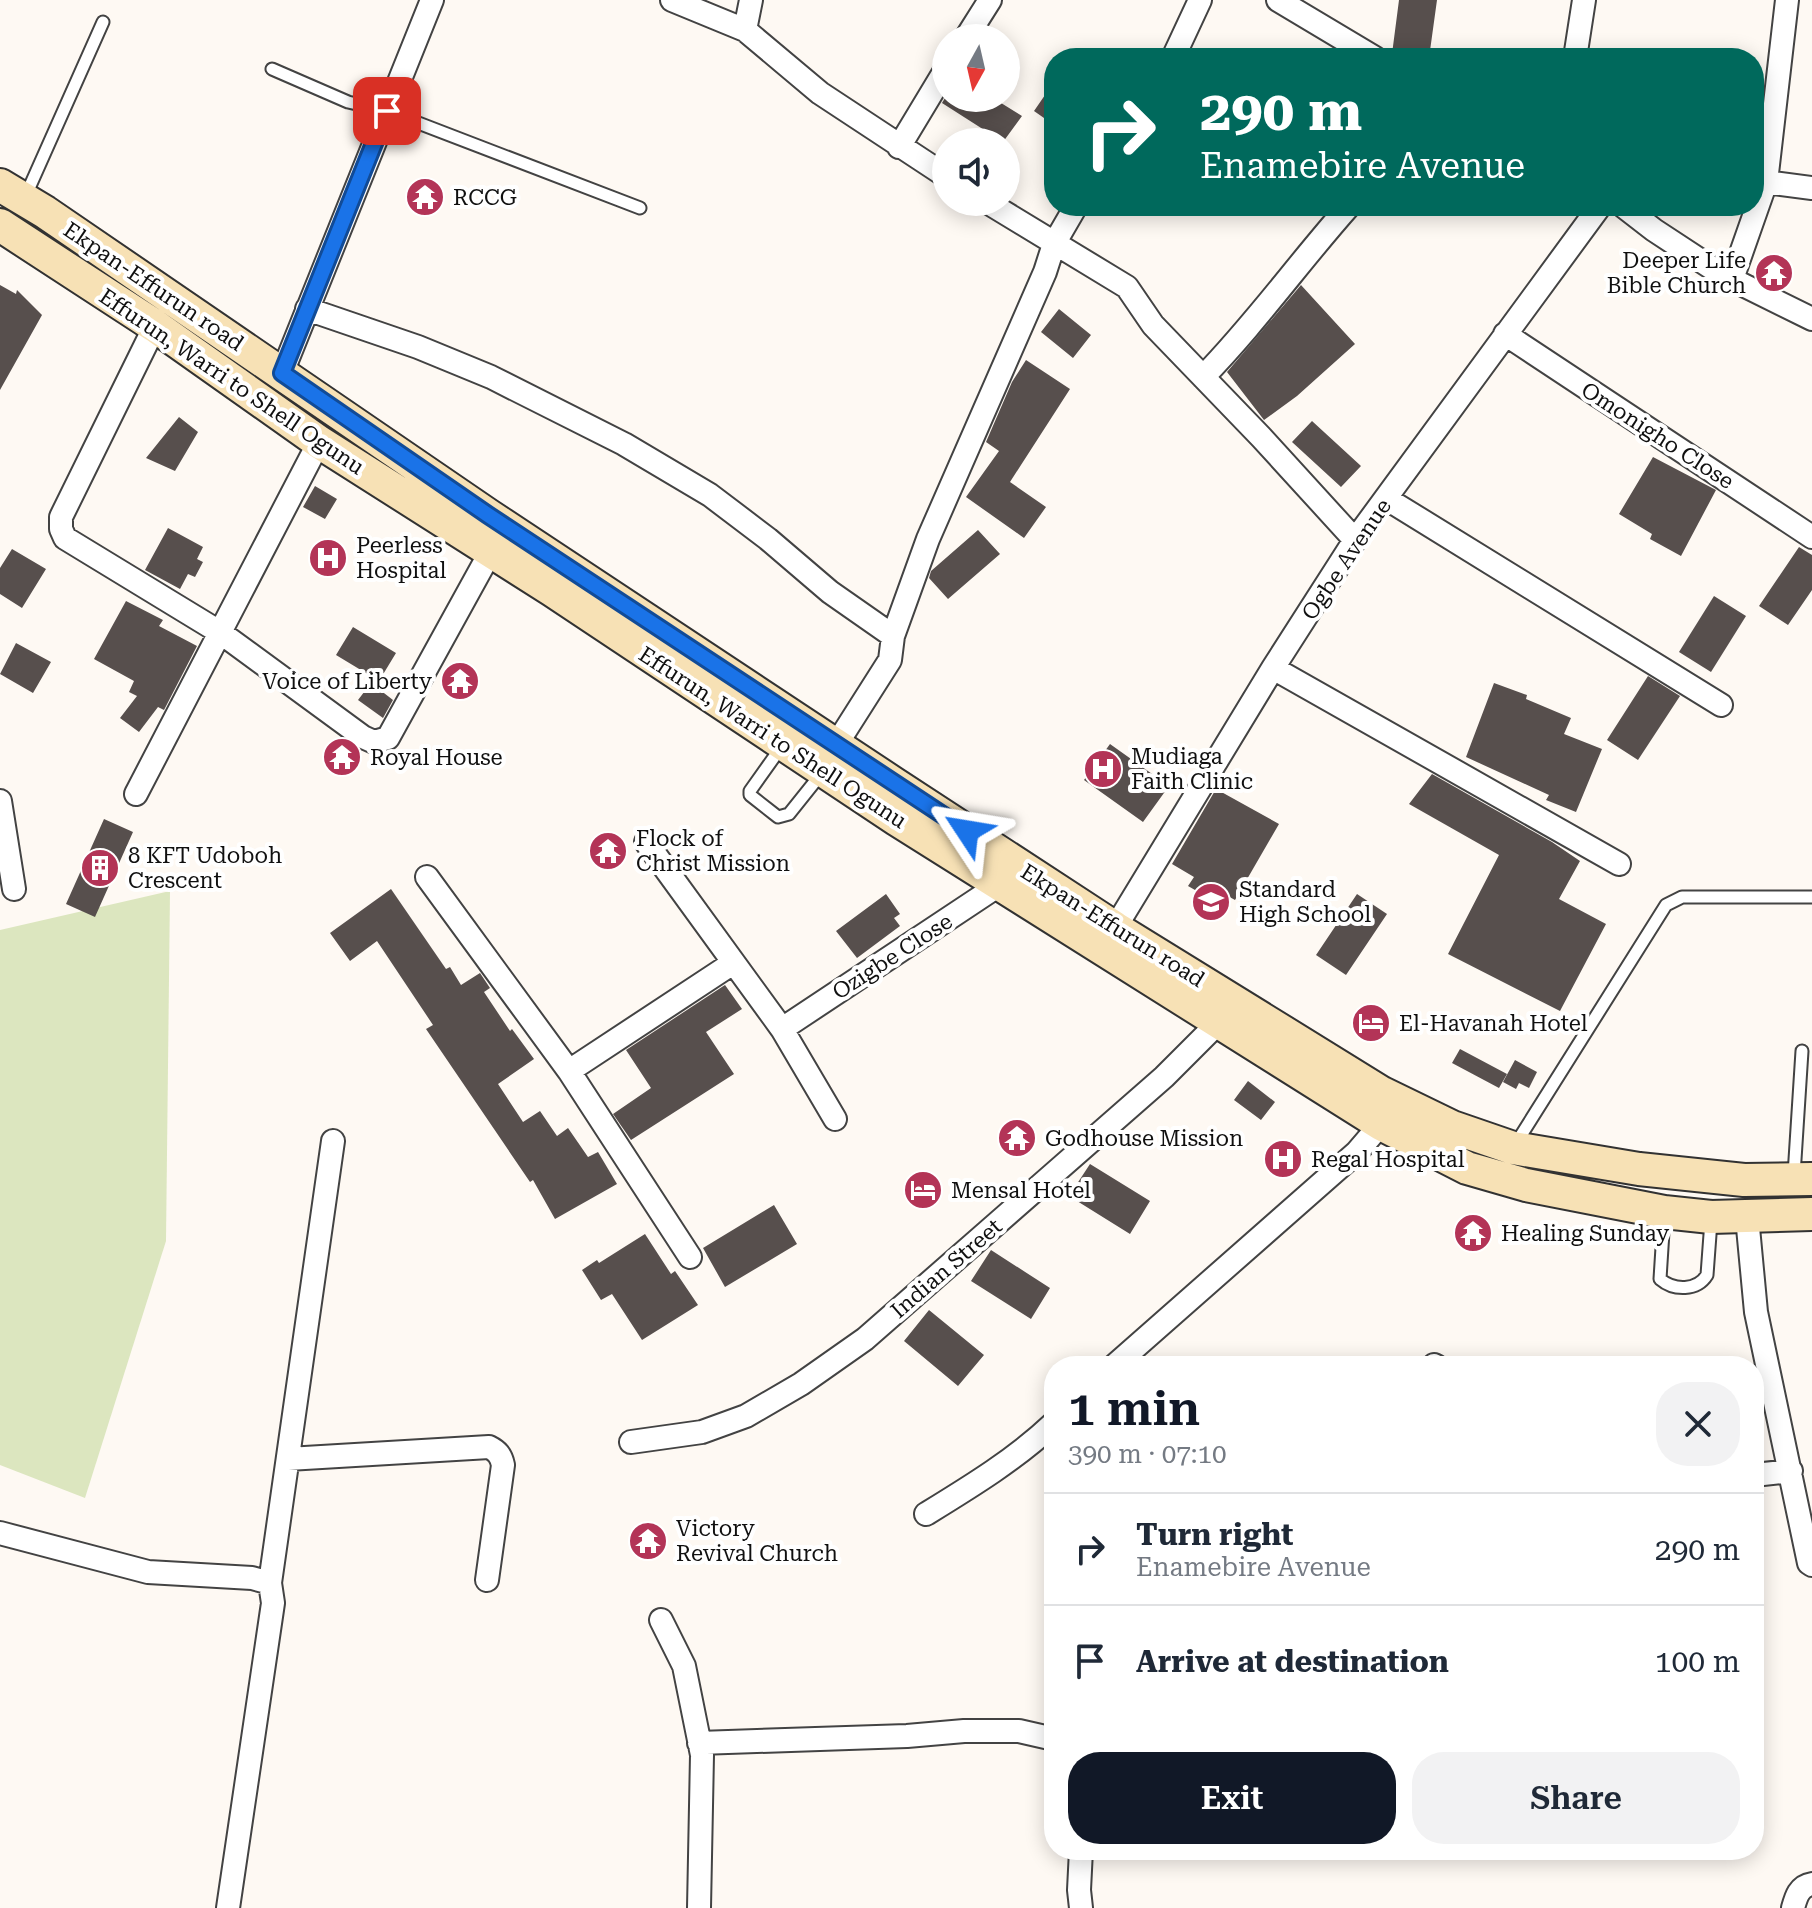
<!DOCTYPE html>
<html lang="en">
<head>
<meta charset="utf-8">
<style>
	body { margin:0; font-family:"Roboto Serif",serif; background:#f2f2f3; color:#1f2937; height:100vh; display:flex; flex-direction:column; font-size:30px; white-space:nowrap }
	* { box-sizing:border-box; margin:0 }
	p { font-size:26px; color:#747a83 }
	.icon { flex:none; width:44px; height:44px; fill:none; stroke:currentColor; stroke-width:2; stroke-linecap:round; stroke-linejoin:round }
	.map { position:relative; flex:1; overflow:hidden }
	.drawer { position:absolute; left:1044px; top:1356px; width:720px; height:504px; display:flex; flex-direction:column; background:#fff; border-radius:32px; box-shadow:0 4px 20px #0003 }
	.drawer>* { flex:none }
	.hud { position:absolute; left:1044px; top:48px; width:720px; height:168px; border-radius:32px; box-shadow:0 4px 20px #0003; background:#00695c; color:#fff; overflow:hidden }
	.needle { width:52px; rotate:188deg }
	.buttons { position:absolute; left:932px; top:24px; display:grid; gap:16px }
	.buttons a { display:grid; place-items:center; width:88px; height:88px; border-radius:50%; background:#fff; box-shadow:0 4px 20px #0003; font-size:40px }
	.pin { position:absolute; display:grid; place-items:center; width:68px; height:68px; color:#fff; margin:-34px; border-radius:16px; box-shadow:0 4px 12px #0006 }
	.me { position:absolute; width:88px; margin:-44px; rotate:303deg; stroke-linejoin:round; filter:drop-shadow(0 0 6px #0008) }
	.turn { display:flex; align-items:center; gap:28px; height:168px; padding:0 24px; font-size:36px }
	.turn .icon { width:104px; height:104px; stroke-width:2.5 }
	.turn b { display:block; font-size:56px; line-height:68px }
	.round { display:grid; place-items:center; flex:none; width:84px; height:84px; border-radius:32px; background:#f2f2f3 }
	.headline { display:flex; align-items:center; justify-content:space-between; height:136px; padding:0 24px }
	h1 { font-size:48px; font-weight:600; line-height:60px; color:#111827 }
	.cta { display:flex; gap:16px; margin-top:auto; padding:16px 24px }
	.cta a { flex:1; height:92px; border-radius:32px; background:#111827; color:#fff; font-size:32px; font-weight:600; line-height:92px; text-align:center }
	.cta a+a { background:#f2f2f3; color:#1f2937 }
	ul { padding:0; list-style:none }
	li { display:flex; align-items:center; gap:24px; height:112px; padding:0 24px; border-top:2px solid #e0e1e3 }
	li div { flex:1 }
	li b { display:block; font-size:30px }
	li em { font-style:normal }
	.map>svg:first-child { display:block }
	.green { fill:#dce6bf }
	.building { fill:#574f4d }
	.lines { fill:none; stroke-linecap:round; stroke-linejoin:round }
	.service-casing { stroke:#434343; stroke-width:15 }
	.minor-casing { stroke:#434343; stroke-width:26 }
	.secondary-casing { stroke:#323232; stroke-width:36 }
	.service { stroke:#fff; stroke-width:11 }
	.minor { stroke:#fff; stroke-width:22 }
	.secondary { stroke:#f7e1b5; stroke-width:32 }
	.route-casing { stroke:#114b97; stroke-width:20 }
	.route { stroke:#1a73e8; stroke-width:14 }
	.labels { text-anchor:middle; stroke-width:8; stroke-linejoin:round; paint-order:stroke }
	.poi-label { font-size:22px; fill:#101010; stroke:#fff; text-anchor:start }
	.street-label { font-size:22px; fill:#101010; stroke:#fff }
</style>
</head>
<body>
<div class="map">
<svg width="1812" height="1908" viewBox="0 0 1812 1908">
	<rect width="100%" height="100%" fill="#fef9f3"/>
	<!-- green -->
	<path class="green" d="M 170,891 L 166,1241 L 85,1498 L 0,1465 L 0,930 Z"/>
	<!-- building -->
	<path class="building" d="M 1399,0 L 1437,0 L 1429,58 L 1392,54 Z
		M 1054,82 L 1054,125 L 1034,111 Z
		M 945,98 L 993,98 L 1022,116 L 1003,142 L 942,103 Z
		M 0,285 L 16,294 L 17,290 L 42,315 L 0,390 Z
		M 1301,285 L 1355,344 L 1297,396 L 1264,420 L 1227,372 Z
		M 1059,309 L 1091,335 L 1073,358 L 1041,332 Z
		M 1026,360 L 1070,389 L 1010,482 L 1046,507 L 1024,538 L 966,497 L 999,451 L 986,442 L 1012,382 Z
		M 179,417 L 198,432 L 175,471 L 146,458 Z
		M 1312,421 L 1361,466 L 1341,487 L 1292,442 Z
		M 1653,457 L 1716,490 L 1681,556 L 1650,539 L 1652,534 L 1619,514 Z
		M 315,486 L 337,499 L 325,519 L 303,507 Z
		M 168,528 L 203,547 L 197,559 L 203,562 L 195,577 L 188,574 L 180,589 L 145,570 Z
		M 978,530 L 1000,554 L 948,599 L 929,578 L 931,571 Z
		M 1799,547 L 1812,555 L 1812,590 L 1788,625 L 1759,606 Z
		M 12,549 L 46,569 L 22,608 L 0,594 L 0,568 Z
		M 1714,596 L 1746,616 L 1711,672 L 1679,652 Z
		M 126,601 L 163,620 L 159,626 L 197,646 L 164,710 L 158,707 L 139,732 L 120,718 L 137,696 L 129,692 L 134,681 L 94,659 Z
		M 353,627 L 396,653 L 379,681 L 336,655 Z
		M 16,643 L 51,662 L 33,693 L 0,674 Z
		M 1648,676 L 1680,696 L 1638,760 L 1607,740 Z
		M 371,683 L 393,700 L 383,718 L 358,700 Z
		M 1494,683 L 1527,695 L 1526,699 L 1571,718 L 1564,734 L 1602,749 L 1576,812 L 1546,800 L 1549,795 L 1466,757 Z
		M 1110,744 L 1169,786 L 1143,822 L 1084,780 Z
		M 1432,774 L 1552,842 L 1580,861 L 1559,899 L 1606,924 L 1560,1011 L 1448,954 L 1499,855 L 1409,804 Z
		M 1216,789 L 1279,824 L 1235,900 L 1215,889 L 1209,898 L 1188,886 L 1194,877 L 1172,864 Z
		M 104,819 L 133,832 L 95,917 L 66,904 Z
		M 391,889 L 446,969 L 450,967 L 461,985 L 480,973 L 490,988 L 484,992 L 510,1031 L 512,1029 L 534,1059 L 498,1084 L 523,1122 L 540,1111 L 557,1136 L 568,1128 L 588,1157 L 598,1152 L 617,1184 L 555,1219 L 533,1180 L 530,1182 L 426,1029 L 433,1025 L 377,941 L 350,961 L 330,933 Z
		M 886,894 L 900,914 L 894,918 L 900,926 L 857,958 L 836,931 Z
		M 1357,894 L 1387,914 L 1346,975 L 1316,955 Z
		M 725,985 L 742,1009 L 706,1032 L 734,1074 L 631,1140 L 613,1114 L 651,1088 L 626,1050 Z
		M 1460,1049 L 1507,1074 L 1499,1088 L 1452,1063 Z
		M 1515,1060 L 1537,1072 L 1529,1088 L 1519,1083 L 1516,1089 L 1503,1082 Z
		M 1248,1081 L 1275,1102 L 1261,1120 L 1234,1100 Z
		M 1090,1164 L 1150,1201 L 1130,1234 L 1069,1196 Z
		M 774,1205 L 797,1244 L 725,1287 L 703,1248 Z
		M 645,1234 L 671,1274 L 675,1271 L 698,1305 L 642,1340 L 612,1294 L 601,1300 L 582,1270 L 597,1260 L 599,1263 Z
		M 991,1250 L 1050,1288 L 1031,1319 L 971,1281 Z
		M 929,1310 L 984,1355 L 958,1386 L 904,1341 Z"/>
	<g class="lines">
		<defs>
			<path id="service" d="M 272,69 L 348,102 L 387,111 L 640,208
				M 26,195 L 103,22
				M 782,746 L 750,791 L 750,795 L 778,817 L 789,814 L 821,774
				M 1515,1145 L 1666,905 L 1682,897 L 1812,897
				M 1794,1175 L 1802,1051
				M 1664,1216 L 1660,1279 C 1674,1291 1697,1291 1707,1275 L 1711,1221"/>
			<path id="minor" d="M 672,0 L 745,30 L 820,93 L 946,176
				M 1278,0 L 1375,58
				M 745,30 L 751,0
				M 966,38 L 990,0
				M 1173,58 L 1200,0
				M 1575,58 L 1584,0
				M 899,147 L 946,69
				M 1766,182 L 1812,188
				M 987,202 L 1127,287 L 1153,325 L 1261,437 L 1355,540
				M 1623,206 L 1654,230 L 1721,274 L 1812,319
				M 1732,279 L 1766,182 L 1787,0
				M 307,309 L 418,347 L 491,377 L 624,444 L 710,495 L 768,539 L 830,592 L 893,636
				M 155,326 L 61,517 L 61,529 L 65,538 L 221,633 L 363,737 L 374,742 L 388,738 L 491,551
				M 1505,334 L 1812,537
				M 282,373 L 432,0
				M 1203,377 C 1256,323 1299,262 1349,206
				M 1387,499 L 1721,705
				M 1273,668 L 1619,864
				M 836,745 L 890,660 L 893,636 L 928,539 L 1045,272 L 1054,244 L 1076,206
				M 136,794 L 319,442
				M 0,801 L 14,889
				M 646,842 L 782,1029 L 835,1119
				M 427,877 L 569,1071 L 690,1257
				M 1115,928 L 1273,668 L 1355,540 L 1600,206
				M 782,1029 L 1002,883
				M 569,1071 L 733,963
				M 1747,1217 L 1756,1312 L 1809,1563 L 1812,1565
				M 1434,1365 L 1436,1366
				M 1114,1366 L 1357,1152 L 1381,1124
				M 631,1442 L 702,1432 L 746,1416 L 801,1384 L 865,1339 L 1164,1077 L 1219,1022
				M 288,1459 L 489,1447 C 497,1451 501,1455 503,1465 L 487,1580
				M 1754,1475 L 1791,1471
				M 926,1514 C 970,1487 1016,1459 1054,1423
				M 0,1533 L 148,1572 L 252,1578 L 270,1583
				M 661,1620 L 684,1666 L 702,1755 L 699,1908
				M 699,1743 L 907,1736 L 964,1731 L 1019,1731 L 1054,1739
				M 228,1908 L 273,1603 L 270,1583 L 333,1141
				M 1081,1908 L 1079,1890 L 1081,1850
				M 1793,1908 C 1796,1897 1799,1886 1812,1884"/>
			<path id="secondary" d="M 0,185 L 45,212 L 488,515 L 893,783 L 1115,928 L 1382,1093 L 1452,1127 L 1513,1148 L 1639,1169 L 1744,1180 L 1812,1179
				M 0,225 L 155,326 L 319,442 L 552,590 L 896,819 L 1381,1124 L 1467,1168 L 1526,1185 L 1664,1212 L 1711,1217 L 1812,1214"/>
		</defs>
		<!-- service casing -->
		<use href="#service" class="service-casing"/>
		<!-- minor casing -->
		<use href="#minor" class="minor-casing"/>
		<!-- secondary casing -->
		<use href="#secondary" class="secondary-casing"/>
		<!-- service -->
		<use href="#service" class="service"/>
		<!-- minor -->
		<use href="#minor" class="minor"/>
		<!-- secondary -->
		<use href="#secondary" class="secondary"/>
	</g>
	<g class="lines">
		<defs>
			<path id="route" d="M 387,111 L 282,373 L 488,515 L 967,831"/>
		</defs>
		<!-- route casing -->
		<use href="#route" class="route-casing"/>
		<!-- route -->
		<use href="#route" class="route"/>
	</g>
	<!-- icons -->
	<defs>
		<symbol id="temple-disc" viewBox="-11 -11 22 22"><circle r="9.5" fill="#b33457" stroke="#fff"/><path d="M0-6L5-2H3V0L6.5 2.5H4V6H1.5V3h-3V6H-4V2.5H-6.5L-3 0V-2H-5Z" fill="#fff"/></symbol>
		<symbol id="hospital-disc" viewBox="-11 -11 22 22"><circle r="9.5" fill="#b33457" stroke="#fff"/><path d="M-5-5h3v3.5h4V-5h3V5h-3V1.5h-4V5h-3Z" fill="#fff"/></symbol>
		<symbol id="building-disc" viewBox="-11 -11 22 22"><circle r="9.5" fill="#b33457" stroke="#fff"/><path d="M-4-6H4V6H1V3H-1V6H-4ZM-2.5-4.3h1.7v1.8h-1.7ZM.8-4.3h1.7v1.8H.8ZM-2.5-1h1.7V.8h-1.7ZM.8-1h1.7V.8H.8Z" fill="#fff"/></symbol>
		<symbol id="school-disc" viewBox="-11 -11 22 22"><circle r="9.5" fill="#b33457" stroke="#fff"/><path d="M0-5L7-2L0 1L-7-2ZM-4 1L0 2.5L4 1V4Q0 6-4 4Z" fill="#fff"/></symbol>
		<symbol id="hotel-disc" viewBox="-11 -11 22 22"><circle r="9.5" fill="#b33457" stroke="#fff"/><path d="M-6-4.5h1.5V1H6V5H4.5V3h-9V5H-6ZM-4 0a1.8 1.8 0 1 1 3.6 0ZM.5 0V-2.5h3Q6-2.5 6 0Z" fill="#fff"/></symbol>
	</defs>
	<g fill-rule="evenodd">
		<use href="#temple-disc" x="403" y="175" width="44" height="44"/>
		<use href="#temple-disc" x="1752" y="251" width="44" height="44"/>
		<use href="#hospital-disc" x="306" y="536" width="44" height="44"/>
		<use href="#temple-disc" x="438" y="659" width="44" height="44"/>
		<use href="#temple-disc" x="320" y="735" width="44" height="44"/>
		<use href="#hospital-disc" x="1081" y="747" width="44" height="44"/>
		<use href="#temple-disc" x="586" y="829" width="44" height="44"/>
		<use href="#building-disc" x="78" y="846" width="44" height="44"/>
		<use href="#school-disc" x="1189" y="880" width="44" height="44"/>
		<use href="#hotel-disc" x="1349" y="1001" width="44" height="44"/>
		<use href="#temple-disc" x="995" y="1116" width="44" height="44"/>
		<use href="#hospital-disc" x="1261" y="1137" width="44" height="44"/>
		<use href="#hotel-disc" x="901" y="1168" width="44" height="44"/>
		<use href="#temple-disc" x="1451" y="1211" width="44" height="44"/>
		<use href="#temple-disc" x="626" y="1519" width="44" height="44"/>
	</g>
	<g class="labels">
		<!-- poi labels -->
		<g class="poi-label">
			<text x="453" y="205">RCCG</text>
			<text x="1746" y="268" text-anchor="end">Deeper Life<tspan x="1746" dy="25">Bible Church</tspan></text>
			<text x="356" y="553">Peerless<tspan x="356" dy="25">Hospital</tspan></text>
			<text x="432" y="689" text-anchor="end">Voice of Liberty</text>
			<text x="1131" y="764">Mudiaga<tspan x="1131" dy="25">Faith Clinic</tspan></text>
			<text x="370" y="765">Royal House</text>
			<text x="636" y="846">Flock of<tspan x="636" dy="25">Christ Mission</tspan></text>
			<text x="128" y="863">8 KFT Udoboh<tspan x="128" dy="25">Crescent</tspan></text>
			<text x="1239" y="897">Standard<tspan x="1239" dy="25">High School</tspan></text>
			<text x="1399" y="1031">El-Havanah Hotel</text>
			<text x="1045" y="1146">Godhouse Mission</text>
			<text x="1311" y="1167">Regal Hospital</text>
			<text x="951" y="1198">Mensal Hotel</text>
			<text x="1501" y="1241">Healing Sunday</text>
			<text x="676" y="1536">Victory<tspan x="676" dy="25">Revival Church</tspan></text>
		</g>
		<!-- street labels -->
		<g class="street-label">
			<text transform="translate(154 286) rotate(34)" y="8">Ekpan-Effurun road</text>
			<text transform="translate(232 381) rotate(34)" y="8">Effurun, Warri to Shell Ogunu</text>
			<text transform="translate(1658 435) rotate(33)" y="8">Omonigho Close</text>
			<text transform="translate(1346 559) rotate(-56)" y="8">Ogbe Avenue</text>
			<text transform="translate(773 737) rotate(33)" y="8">Effurun, Warri to Shell Ogunu</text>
			<text transform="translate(1113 925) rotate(32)" y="8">Ekpan-Effurun road</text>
			<text transform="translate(892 956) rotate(-33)" y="8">Ozigbe Close</text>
			<text transform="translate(946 1268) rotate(-41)" y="8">Indian Street</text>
		</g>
	</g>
</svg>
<div class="buttons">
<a><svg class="needle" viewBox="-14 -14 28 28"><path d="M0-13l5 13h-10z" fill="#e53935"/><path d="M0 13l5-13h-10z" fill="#747a83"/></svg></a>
<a><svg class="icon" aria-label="sound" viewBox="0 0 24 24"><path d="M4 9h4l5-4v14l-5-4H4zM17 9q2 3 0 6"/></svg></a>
</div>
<div class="pin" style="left:387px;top:111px;background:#d93025"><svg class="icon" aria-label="arrive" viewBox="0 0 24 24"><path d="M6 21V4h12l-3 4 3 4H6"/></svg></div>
<svg class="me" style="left:967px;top:831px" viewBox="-20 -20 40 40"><path d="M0-17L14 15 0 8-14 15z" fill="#1a73e8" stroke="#fff" stroke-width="4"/></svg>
<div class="hud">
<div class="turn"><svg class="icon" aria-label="right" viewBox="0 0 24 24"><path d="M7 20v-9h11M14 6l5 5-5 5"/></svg><div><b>290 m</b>Enamebire Avenue</div></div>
</div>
<section class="drawer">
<div class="headline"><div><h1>1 min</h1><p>390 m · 07:10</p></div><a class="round"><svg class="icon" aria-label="close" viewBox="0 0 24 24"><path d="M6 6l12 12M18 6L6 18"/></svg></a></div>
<ul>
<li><svg class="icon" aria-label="right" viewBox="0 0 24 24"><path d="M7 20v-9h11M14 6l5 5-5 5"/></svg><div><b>Turn right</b><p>Enamebire Avenue</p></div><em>290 m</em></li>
<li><svg class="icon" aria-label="arrive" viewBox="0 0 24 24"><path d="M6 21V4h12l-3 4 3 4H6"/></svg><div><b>Arrive at destination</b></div><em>100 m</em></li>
</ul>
<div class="cta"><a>Exit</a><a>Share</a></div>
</section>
</div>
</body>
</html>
